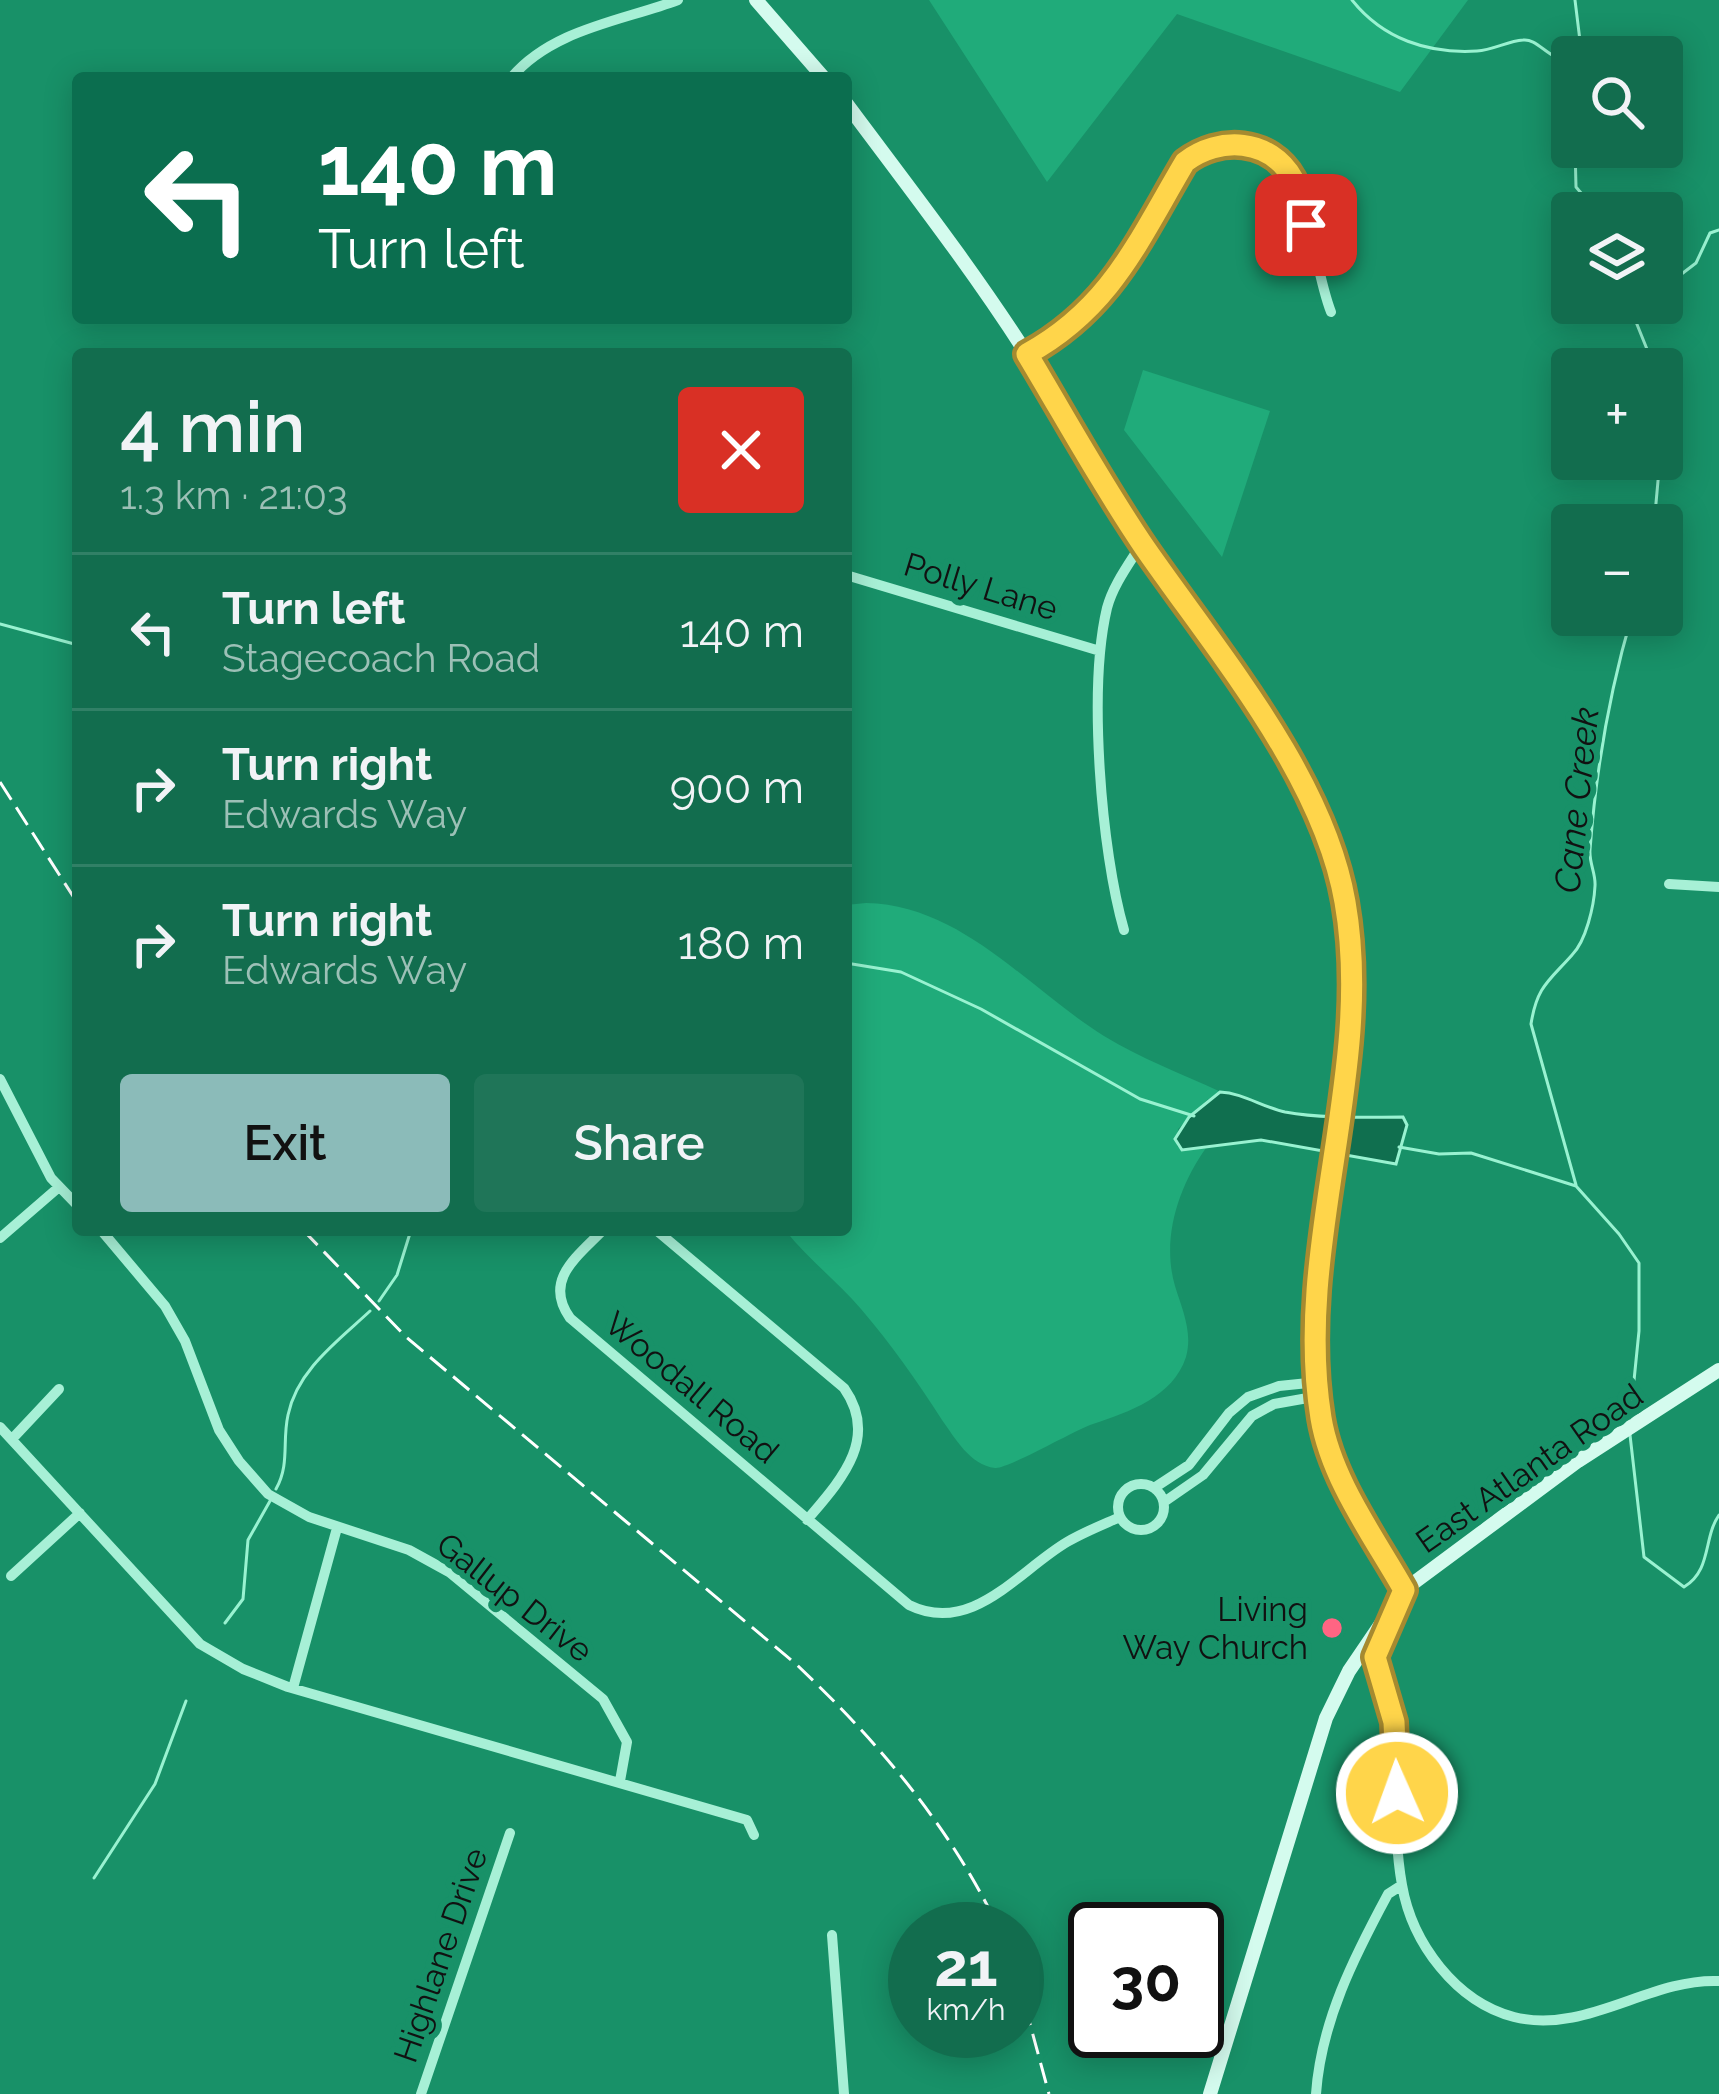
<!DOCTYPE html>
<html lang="en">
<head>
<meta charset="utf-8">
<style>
	body { margin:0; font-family:Raleway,sans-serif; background:#1f7558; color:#f1f3f6; height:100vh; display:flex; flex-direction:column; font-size:45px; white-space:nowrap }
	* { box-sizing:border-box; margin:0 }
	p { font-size:39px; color:#9cc0b6 }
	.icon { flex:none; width:66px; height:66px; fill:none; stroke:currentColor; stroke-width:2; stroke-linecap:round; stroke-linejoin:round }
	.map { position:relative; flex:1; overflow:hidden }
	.drawer { position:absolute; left:72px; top:348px; width:780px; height:888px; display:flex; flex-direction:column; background:#126d4e; border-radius:12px; box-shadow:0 6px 30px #0003 }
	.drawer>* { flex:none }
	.top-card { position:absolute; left:72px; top:72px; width:780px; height:252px; border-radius:12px; box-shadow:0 6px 30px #0003; background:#0b6e4f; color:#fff; overflow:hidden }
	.fabs { position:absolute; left:1551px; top:36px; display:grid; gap:24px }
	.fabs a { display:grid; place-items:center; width:132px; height:132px; border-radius:12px; background:#126d4e; box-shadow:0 6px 30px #0003; font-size:60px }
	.speed { position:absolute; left:888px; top:1902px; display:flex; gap:24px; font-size:60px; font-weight:700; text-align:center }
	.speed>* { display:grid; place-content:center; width:156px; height:156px; border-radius:50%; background:#126d4e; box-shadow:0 6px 30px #0003; line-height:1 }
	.speed small { font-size:30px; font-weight:400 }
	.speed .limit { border:6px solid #111; border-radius:18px; background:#fff; color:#111 }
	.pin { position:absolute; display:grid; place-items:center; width:102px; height:102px; color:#fff; margin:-51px; border-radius:24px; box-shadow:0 6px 18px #0006 }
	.me { position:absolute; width:132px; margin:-66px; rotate:358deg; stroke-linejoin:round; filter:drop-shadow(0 0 9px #0008) }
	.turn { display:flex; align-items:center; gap:42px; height:252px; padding:0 48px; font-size:54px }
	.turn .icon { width:156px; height:156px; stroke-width:2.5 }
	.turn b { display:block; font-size:84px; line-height:102px }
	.round { display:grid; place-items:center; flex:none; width:126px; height:126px; border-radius:12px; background:#1f7558 }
	.head { display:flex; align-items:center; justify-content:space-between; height:204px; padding:0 48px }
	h1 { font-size:72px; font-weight:600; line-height:90px }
	.primary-button { display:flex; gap:24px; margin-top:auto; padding:24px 48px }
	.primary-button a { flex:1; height:138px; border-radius:12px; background:#8bbbb9; color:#111; font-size:48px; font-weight:600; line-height:138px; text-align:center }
	.primary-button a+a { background:#1f7558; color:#f1f3f6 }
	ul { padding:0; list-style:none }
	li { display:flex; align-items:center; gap:36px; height:156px; padding:0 48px; border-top:3px solid #318066 }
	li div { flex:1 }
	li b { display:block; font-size:45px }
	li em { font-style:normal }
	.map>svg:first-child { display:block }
	.green { fill:#20ab7a }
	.water { fill:#106f4f; stroke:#99f2d1; stroke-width:3 }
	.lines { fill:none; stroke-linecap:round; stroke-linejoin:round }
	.stream { stroke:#99f2d1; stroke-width:3 }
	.street { stroke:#a7f0d6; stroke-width:10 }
	.secondary { stroke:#d4fbee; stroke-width:14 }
	.rail { stroke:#fff; stroke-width:3; stroke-dasharray:21 9; stroke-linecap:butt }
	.route-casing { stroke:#a68a30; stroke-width:30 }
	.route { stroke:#ffd54a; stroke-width:21 }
	.poi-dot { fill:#ff6583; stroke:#189168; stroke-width:4.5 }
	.labels { text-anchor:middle; stroke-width:12; stroke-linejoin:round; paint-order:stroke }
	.street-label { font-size:33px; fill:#111; stroke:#189168 }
	.poi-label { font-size:33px; fill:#111; stroke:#189168; text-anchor:end }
	.water-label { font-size:36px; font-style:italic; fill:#111; stroke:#189168 }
</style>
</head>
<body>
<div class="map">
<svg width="1719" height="2094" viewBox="0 0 1719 2094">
	<rect width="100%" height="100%" fill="#189168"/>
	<!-- green -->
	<path class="green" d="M 929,0 L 1468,0 L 1400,92 L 1177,14 L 1047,182 Z
		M 1143,370 L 1270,411 L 1222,557 L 1124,430 Z
		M 866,903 C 962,905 1027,988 1104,1036 C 1140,1058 1182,1074 1221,1092 L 1207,1100 L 1178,1129 L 1177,1146 L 1182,1150 L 1206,1148 C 1179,1186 1161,1238 1175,1286 C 1182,1309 1193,1332 1186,1357 C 1173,1397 1129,1412 1093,1424 C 1073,1431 1006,1470 995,1468 C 970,1465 955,1438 942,1420 C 918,1382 890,1343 861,1309 C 837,1281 808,1259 785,1230 L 846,1230 L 846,905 Z"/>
	<!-- water -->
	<path class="water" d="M 1220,1092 C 1243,1093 1262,1107 1285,1112 C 1324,1119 1364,1117 1403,1117 L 1407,1125 L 1396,1164 L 1261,1140 L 1182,1150 L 1175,1139 L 1189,1117 Z"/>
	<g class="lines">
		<!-- stream -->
		<path class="stream" d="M 1352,0 C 1383,39 1428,54 1477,51 C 1493,50 1508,41 1523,40 C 1538,38 1548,60 1572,62
			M 1575,0 L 1582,57
			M 1575,147 L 1576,187 L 1598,213
			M 1662,289 L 1696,263 L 1710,233 L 1719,230
			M 1625,303 L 1632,312 L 1655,369
			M 1633,310 L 1643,303
			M 1654,525 L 1660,459
			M 0,624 L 78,645
			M 846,963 L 901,972 L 981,1009 L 1140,1099 L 1194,1116
			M 1399,1147 L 1439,1154 L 1471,1153 L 1576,1186 L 1619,1234 L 1639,1263 L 1639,1331 L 1630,1420
			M 1576,1185 L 1531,1024 C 1537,986 1549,981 1572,955 C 1586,941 1594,906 1595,886 C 1596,874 1589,863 1590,850 C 1596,769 1609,693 1632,615
			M 379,1301 L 397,1275 L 411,1230
			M 1630,1435 L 1644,1557 L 1684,1587 C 1712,1570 1703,1538 1719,1515
			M 276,1489 C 290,1464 282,1442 288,1415 C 297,1370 339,1340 370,1311
			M 225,1623 L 243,1599 L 248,1540 L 270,1501
			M 94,1878 L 155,1784 L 186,1701"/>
		<!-- street -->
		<path class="street" d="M 511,78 C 552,29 622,21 678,0
			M 1026,354 C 1113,306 1137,243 1185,162 C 1219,136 1267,138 1291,177 C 1311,209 1316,274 1331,312
			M 846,575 L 1100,651
			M 1669,884 L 1719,887
			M 1124,930 C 1101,851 1088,688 1107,608 C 1113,585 1129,564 1142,543
			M 0,1079 L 51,1178 L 78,1206
			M 101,1230 L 165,1306 L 185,1341 L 219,1430 L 239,1461 L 268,1494 L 309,1517 L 409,1550 L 449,1572 L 603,1699 L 627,1742 L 620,1781
			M 603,1230 C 577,1257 543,1280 570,1318 L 909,1605 C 972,1636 1018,1571 1067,1542 C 1084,1532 1102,1525 1120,1517
			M 656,1230 L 844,1388 C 880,1439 840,1481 807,1520
			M 0,1238 L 59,1187
			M 0,1427 L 200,1644 L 243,1669 L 288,1687 L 747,1820 L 754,1835
			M 13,1438 L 59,1389
			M1118 1507a23 23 0 1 1 46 0a23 23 0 1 1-46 0Z
			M 1154,1488 L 1189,1465 L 1229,1413 L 1248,1397 L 1279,1386 L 1318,1382
			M 1164,1502 L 1203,1475 L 1252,1416 L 1274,1404 L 1319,1396
			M 11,1576 L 80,1513
			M 1386,1625 C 1365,1674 1392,1685 1394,1730 C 1397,1781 1393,1835 1402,1885 C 1412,1943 1456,2002 1514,2017 C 1586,2035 1649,1978 1719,1981
			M 293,1688 L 337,1528
			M 832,1935 L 844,2094
			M 421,2094 L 510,1833
			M 1316,2094 C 1321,2022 1354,1957 1388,1894 L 1402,1885"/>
		<!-- secondary -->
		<path class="secondary" d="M 756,0 L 824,78
			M 846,103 C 907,185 971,267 1026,353 C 1065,415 1100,479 1140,540 C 1236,689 1352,800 1351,991 L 1320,1255 L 1318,1382 L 1322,1421 L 1338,1471 L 1404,1590
			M 1210,2094 L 1326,1718 L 1349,1671 L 1404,1590 L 1578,1461 L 1719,1370"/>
		<!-- rail -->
		<path class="rail" d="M 0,782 L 78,904
			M 303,1230 L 406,1337 L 797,1665 C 879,1743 950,1826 999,1929
			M 1017,1976 L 1049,2094"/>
	</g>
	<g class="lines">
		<defs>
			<path id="route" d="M 1306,225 C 1302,211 1300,192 1293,179 C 1270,138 1219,136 1185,162 C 1138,241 1111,308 1027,354 C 1066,419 1102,485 1145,548 C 1217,652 1323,775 1345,902 C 1375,1072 1293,1246 1321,1418 C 1331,1479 1374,1537 1404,1590 L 1375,1657 L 1394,1722 L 1397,1793"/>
		</defs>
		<!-- route casing -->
		<use href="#route" class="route-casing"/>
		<!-- route -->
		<use href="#route" class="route"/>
	</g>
	<!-- markers -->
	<circle class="poi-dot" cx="1332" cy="1628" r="12"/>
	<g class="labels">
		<!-- street labels -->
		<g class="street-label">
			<text transform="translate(981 586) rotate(17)" y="12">Polly Lane</text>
			<text transform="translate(692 1387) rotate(40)" y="12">Woodall Road</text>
			<text transform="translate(1529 1468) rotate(-35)" y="12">East Atlanta Road</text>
			<text transform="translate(515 1597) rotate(38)" y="12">Gallup Drive</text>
			<text transform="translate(440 1955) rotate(-71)" y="12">Highlane Drive</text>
		</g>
		<!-- poi labels -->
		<g class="poi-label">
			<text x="1308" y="1621">Living<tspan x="1308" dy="38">Way Church</tspan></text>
		</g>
		<!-- water labels -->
		<g class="water-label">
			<text transform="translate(1576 800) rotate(-84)" y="13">Cane Creek</text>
		</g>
	</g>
</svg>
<div class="fabs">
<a><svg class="icon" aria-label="search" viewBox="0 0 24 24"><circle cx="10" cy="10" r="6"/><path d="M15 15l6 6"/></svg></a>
<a><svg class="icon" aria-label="layers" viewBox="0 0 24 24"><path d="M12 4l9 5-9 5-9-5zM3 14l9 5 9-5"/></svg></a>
<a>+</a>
<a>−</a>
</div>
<div class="speed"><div>21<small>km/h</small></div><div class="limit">30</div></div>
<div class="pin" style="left:1306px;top:225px;background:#d93025"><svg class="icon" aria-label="arrive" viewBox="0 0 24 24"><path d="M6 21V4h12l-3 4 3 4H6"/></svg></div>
<svg class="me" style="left:1397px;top:1793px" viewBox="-20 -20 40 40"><circle r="17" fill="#ffd54a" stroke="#fff" stroke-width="3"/><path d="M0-11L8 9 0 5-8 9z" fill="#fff"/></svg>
<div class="top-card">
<div class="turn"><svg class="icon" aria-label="left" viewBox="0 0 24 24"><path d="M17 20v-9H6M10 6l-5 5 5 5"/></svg><div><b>140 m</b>Turn left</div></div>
</div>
<section class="drawer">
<div class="head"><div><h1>4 min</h1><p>1.3 km · 21:03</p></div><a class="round" style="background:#d93025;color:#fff"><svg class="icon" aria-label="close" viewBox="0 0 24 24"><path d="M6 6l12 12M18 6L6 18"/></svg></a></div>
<ul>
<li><svg class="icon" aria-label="left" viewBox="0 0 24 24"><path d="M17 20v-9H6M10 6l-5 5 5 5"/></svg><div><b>Turn left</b><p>Stagecoach Road</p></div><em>140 m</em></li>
<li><svg class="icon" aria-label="right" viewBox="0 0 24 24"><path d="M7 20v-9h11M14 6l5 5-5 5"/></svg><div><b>Turn right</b><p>Edwards Way</p></div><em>900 m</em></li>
<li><svg class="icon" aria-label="right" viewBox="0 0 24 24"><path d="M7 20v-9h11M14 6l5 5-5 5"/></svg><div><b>Turn right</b><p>Edwards Way</p></div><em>180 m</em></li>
</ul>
<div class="primary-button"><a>Exit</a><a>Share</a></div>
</section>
</div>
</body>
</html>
